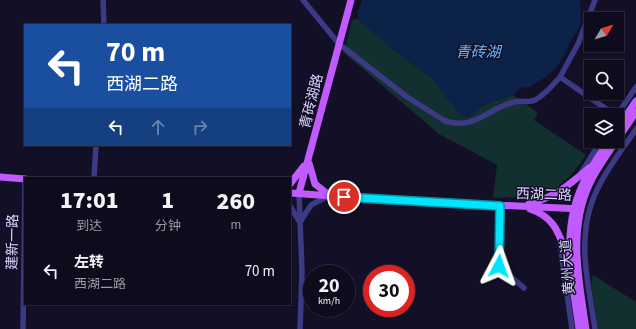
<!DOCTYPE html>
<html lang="zh">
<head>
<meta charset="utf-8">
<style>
	body { margin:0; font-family:"Source Sans 3","Noto Sans SC",sans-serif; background:#171425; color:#f1f3f6; height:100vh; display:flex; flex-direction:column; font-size:15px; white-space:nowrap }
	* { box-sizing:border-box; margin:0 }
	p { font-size:13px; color:#9b9ba3 }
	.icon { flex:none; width:22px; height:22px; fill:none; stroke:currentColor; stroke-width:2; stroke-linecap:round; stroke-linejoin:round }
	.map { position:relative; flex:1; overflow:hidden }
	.side { position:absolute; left:24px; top:177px; width:267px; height:128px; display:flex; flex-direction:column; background:#0e0b1c; border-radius:0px; box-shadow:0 1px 3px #0004,0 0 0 1px #2e2b3b }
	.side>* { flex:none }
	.hud { position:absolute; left:24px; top:24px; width:267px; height:122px; border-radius:0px; box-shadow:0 1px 3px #0004,0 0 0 1px #2e2b3b; background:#1a4fa0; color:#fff; overflow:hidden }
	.needle { width:26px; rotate:52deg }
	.controls { position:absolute; left:584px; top:12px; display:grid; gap:8px }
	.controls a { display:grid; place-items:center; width:40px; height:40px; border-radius:0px; background:#0e0b1c; box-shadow:0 1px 3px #0004,0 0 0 1px #2e2b3b; font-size:20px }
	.speed { position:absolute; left:303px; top:265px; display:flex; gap:8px; font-size:20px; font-weight:700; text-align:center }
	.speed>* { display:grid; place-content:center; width:52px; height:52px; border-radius:50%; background:#0e0b1c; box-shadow:0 1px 3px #0004,0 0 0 1px #2e2b3b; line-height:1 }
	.speed small { font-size:10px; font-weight:400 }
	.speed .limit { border:6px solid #d22; background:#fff; color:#111 }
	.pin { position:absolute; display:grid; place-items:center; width:34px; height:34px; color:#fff; margin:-17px; border:2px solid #fff; border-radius:50%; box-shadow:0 1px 4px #0007 }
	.me { position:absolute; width:44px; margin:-22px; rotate:4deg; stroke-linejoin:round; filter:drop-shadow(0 0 3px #0008) }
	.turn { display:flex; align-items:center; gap:14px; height:84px; padding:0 16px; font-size:18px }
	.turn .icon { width:52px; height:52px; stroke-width:2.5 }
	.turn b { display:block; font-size:28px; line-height:34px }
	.lanes { display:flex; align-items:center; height:38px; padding:0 16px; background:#0003; justify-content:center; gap:20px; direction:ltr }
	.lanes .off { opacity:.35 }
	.eta { display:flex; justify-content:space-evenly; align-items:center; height:68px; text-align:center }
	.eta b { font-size:24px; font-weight:800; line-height:28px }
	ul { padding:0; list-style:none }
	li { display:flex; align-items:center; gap:12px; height:52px; padding:0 16px }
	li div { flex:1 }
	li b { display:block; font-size:15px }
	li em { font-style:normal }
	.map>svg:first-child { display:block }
	.green { fill:#12302f }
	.water { fill:#0c2248 }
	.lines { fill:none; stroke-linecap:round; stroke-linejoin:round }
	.minor { stroke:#3d3a85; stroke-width:5.5 }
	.major { stroke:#c25bff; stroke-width:7 }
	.route-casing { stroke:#0095a6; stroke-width:10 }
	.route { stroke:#00e5ff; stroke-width:7 }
	.labels { text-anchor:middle; stroke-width:3; stroke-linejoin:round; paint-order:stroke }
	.street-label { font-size:14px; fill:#d9d4ff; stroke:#130f26 }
	.water-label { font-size:15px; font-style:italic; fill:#62b6ff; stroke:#130f26 }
</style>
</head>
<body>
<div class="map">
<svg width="636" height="329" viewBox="0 0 636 329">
	<rect width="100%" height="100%" fill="#130f26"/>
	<!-- green -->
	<path class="green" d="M 358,19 L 391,48 L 433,79 L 461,116 L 498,99 L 513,95 L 538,113 L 534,120 L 586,155 C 558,197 540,197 493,198 L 497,165 L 439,134 L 344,53 L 352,20 Z
		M 593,275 L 636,302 L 636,329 L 598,329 L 591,284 Z"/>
	<!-- water -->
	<path class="water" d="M 362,0 L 580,0 L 581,24 L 570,42 L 567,51 L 557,67 L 544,78 L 529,87 L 521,88 L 513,95 L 479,107 L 475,114 L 468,118 L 461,116 L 433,79 L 391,48 L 358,19 L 358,12 Z"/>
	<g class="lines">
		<!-- minor -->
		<path class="minor" d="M 103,0 L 104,25
			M 303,0 L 339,44 L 407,97 L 445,121 C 475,130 487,109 514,102 C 521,100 529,103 535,100 C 545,95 553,85 560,77
			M 595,0 L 578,44 L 560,77 L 615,115
			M 617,115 L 636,87
			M 581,173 L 601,141
			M 94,178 L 96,145
			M 299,193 L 302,272 L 300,329
			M 290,206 L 299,221
			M 500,206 L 499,266 L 524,288
			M 300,222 L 311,205 L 328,196
			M 560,243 L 572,329
			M 23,329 L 25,179
			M 595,329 C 589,288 577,243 592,202 C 601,176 620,153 636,129"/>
		<!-- major -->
		<path class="major" d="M 617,129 L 636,101
			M 617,140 L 636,112
			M 309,163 L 315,184 L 329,195
			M 0,177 L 25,179
			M 290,184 L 304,166
			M 290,193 L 389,200 L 581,209
			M 299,193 L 351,0
			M 529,204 C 555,197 569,185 589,168
			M 530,209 C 557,218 559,236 569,260
			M 579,329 C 574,290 564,248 574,209 C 580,184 594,162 609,141
			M 586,329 C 579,281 568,231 589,185 C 596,169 607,155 616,141"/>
	</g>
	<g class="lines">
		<defs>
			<path id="route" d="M 344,197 L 500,206 L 499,266"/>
		</defs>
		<!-- route casing -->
		<use href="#route" class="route-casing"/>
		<!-- route -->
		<use href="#route" class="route"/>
	</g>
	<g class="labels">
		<!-- street labels -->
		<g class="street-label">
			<text transform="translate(311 101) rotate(-76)" y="5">青砖湖路</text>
			<text transform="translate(544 194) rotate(2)" y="5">西湖二路</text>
			<text transform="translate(12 242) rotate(-89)" y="5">建新一路</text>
			<text transform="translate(567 267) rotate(-94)" y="5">黄州大道</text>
		</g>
		<!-- water labels -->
		<g class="water-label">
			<text x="478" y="57">青砖湖</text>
		</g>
	</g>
</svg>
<div class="controls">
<a><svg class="needle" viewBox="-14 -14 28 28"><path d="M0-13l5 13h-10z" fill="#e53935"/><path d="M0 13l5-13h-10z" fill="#9b9ba3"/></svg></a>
<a><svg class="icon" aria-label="search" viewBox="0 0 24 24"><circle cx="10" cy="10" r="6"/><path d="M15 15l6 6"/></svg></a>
<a><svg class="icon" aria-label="layers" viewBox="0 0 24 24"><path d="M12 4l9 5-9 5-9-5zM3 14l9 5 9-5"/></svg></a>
</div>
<div class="speed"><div>20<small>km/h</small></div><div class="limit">30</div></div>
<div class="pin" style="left:344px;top:197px;background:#d93025"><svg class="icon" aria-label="arrive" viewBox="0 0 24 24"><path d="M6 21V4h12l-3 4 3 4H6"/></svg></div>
<svg class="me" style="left:499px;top:266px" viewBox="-20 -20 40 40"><path d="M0-17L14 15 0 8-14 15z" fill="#00e5ff" stroke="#fff" stroke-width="4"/></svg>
<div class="hud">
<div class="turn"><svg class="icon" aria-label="left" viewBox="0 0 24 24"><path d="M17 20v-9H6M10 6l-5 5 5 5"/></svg><div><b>70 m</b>西湖二路</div></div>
<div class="lanes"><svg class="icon" aria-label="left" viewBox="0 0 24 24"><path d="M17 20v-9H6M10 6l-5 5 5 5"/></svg><svg class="icon off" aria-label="ahead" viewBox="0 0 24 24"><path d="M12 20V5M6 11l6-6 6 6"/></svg><svg class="icon off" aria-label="right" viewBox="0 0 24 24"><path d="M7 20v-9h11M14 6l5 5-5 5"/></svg></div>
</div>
<section class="side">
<div class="eta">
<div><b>17:01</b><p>到达</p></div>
<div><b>1</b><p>分钟</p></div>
<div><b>260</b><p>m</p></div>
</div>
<ul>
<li><svg class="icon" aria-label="left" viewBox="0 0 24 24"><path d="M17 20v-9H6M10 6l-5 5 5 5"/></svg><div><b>左转</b><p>西湖二路</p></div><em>70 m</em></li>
</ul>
</section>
</div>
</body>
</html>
